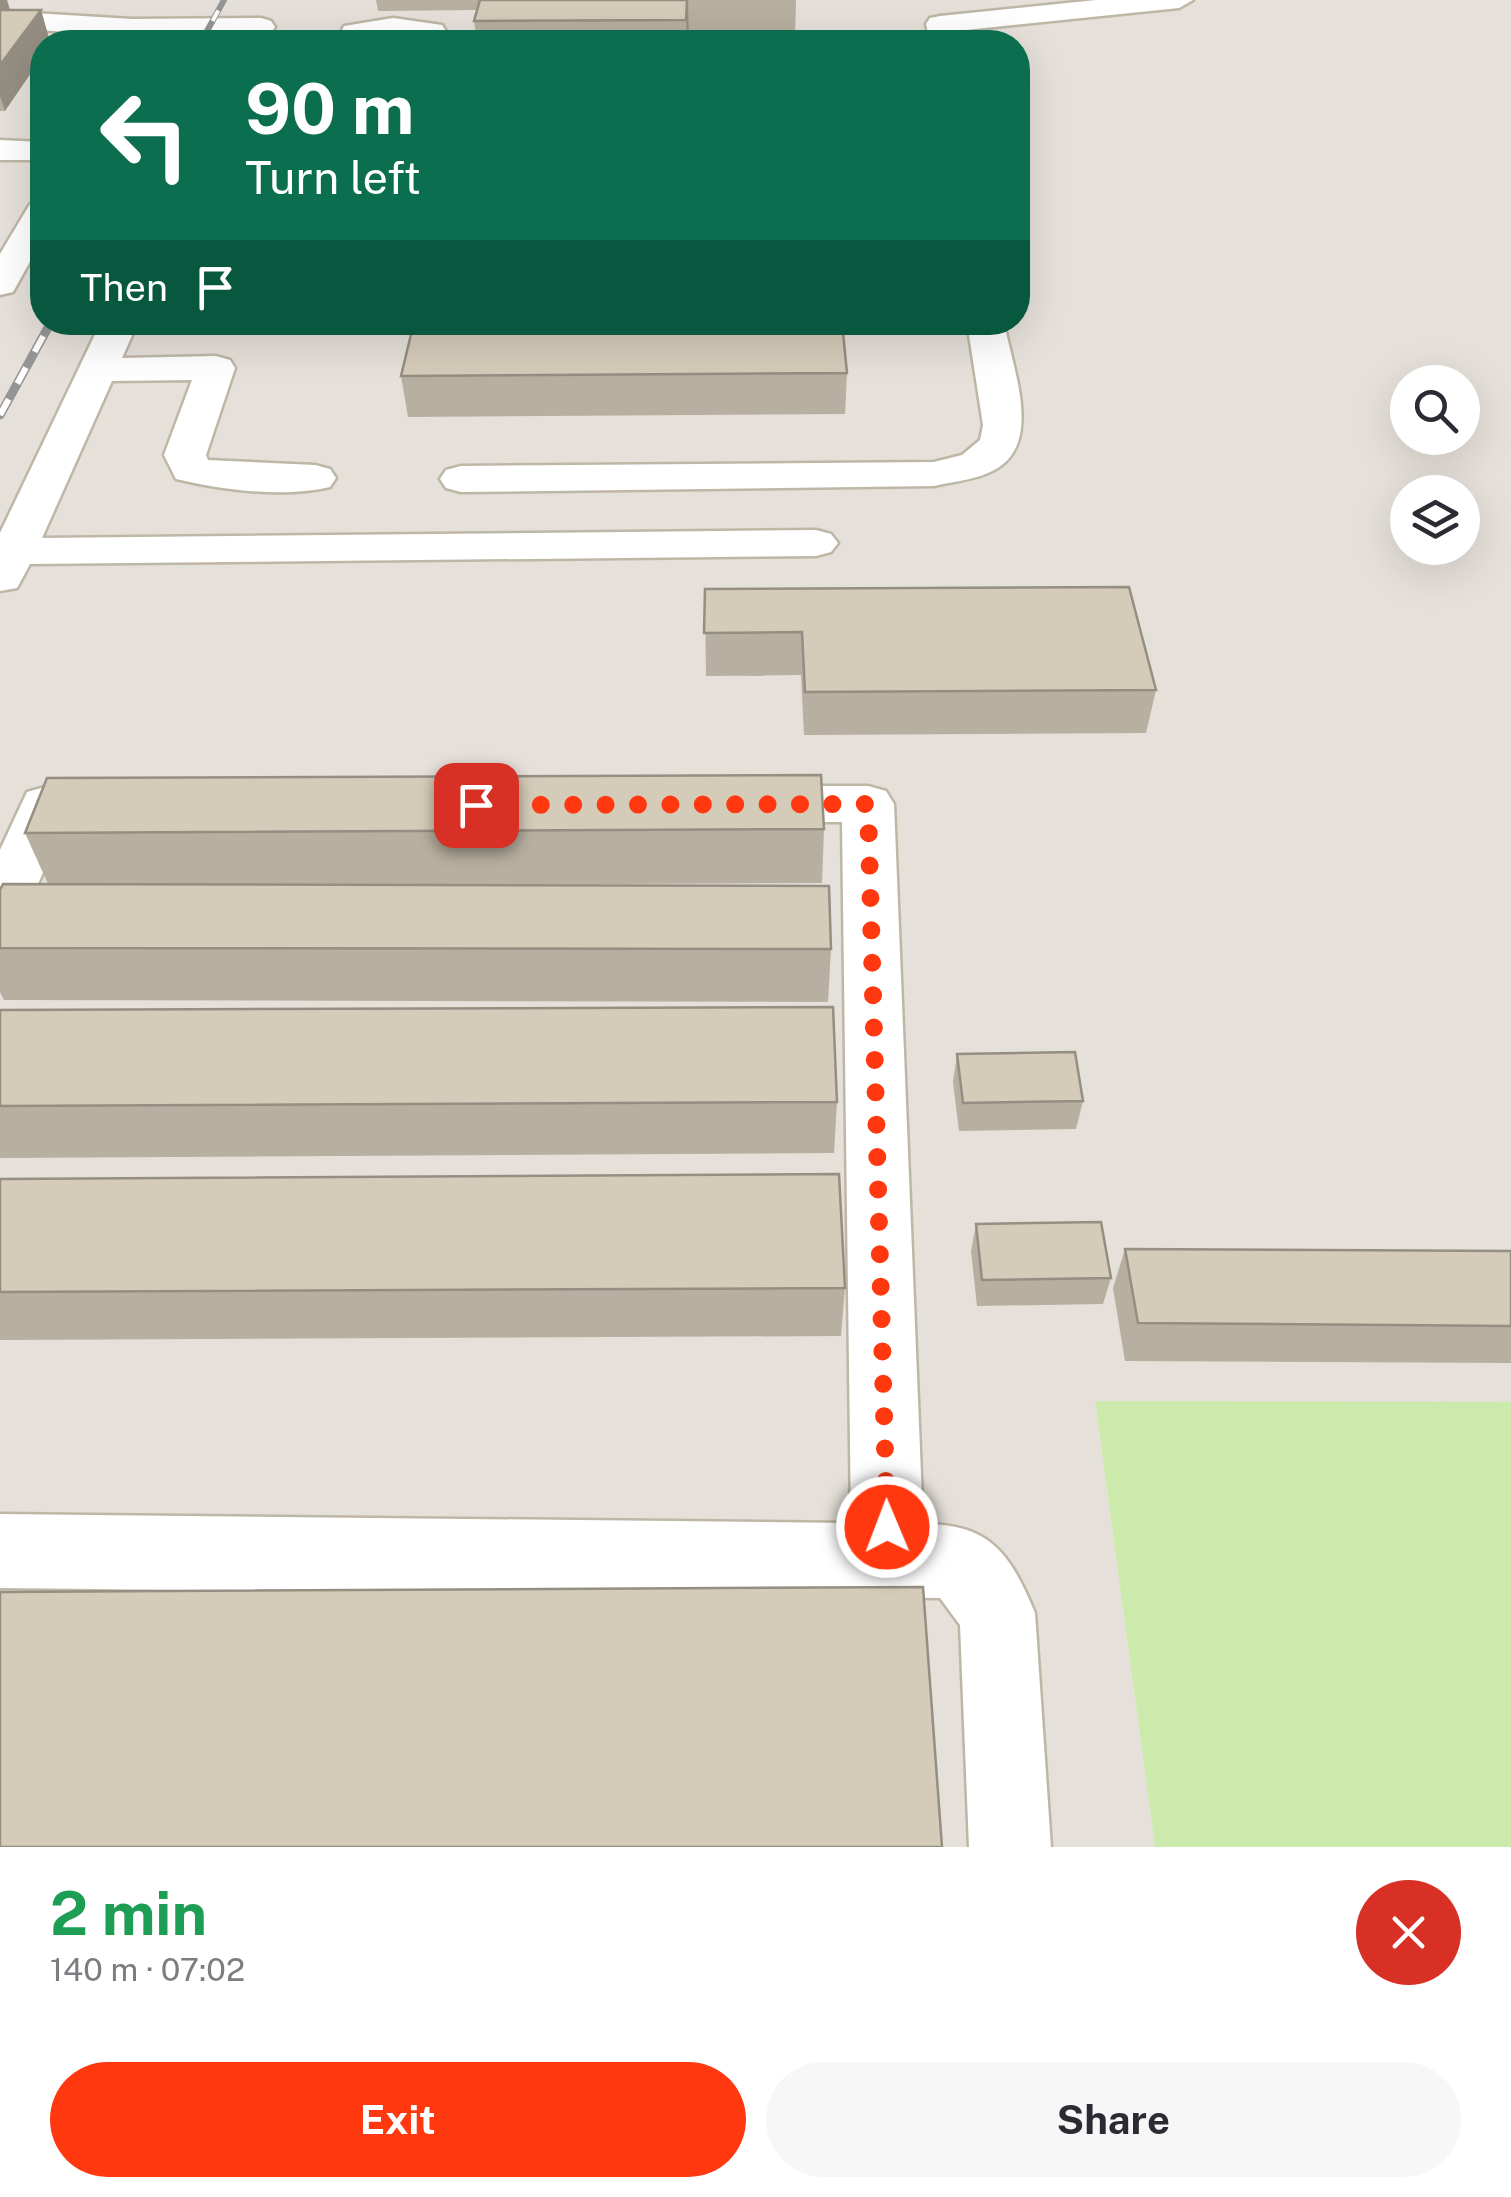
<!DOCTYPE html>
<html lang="en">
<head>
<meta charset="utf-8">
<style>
	body { margin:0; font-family:"Public Sans",sans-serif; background:#f7f7f7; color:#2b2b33; height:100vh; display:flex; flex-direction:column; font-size:38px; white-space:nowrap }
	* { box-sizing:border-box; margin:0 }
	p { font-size:32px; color:#7c7c81 }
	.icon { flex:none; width:55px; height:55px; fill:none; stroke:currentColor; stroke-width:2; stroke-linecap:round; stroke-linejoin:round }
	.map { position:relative; height:1847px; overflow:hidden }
	.sheet { display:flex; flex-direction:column; background:#fff; flex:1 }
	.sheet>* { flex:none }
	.guide { position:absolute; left:30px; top:30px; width:1000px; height:305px; border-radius:40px; box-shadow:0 10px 40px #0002; background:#0b6e4f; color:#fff; overflow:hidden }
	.controls { position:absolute; left:1390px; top:365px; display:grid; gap:20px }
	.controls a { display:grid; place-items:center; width:90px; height:90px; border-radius:50%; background:#fff; box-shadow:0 10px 40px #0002; font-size:50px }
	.pin { position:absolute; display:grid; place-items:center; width:85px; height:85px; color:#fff; margin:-42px; border-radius:20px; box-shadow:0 5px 15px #0006 }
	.me { position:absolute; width:110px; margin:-55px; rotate:359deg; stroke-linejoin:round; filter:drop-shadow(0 0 8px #0008) }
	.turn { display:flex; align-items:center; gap:35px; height:210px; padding:0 50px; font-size:45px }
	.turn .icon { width:130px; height:130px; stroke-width:2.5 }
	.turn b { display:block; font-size:70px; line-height:85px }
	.then { display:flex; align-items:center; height:95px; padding:0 50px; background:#0003; gap:20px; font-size:38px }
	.round { display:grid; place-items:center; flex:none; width:105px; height:105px; border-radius:52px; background:#f7f7f7 }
	.overview { display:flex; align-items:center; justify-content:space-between; height:170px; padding:0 50px }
	h1 { font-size:60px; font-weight:700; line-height:75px; color:#1e9e55 }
	.action { display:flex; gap:20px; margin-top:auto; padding:20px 50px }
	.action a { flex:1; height:115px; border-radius:60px; background:#ff380f; color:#fff; font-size:40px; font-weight:700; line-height:115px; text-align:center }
	.action a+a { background:#f7f7f7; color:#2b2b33 }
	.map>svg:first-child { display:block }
	.industrial { fill:#e5e0d9; fill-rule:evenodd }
	.green { fill:#cceaab }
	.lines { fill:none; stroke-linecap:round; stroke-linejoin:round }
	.minor-casing { stroke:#bfb7a6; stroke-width:5 }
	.minor { fill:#fff; fill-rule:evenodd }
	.rail-far1-casing { stroke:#959595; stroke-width:6 }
	.rail-casing { stroke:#959595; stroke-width:9 }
	.rail-far1 { stroke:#fff; stroke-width:4; stroke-dasharray:12; stroke-linecap:butt }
	.rail { stroke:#fff; stroke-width:6; stroke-dasharray:18; stroke-linecap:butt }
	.wall { fill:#b7af9f }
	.shaded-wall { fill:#958e82 }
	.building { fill:#d5cbb9; stroke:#958e82; stroke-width:2.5 }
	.route { stroke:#ff380f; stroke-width:18; stroke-dasharray:0 32.4 }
</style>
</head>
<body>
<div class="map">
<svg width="1511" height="1847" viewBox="0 0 1511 1847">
	<rect width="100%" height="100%" fill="#f3efe4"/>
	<!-- industrial -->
	<path class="industrial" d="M 0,0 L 1511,0 L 1511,1402 L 1095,1402 L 1155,1847 L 0,1847 ZM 42,42 L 1018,42 L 1018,322 L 42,322 ZM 1408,382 L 1462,382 L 1462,438 L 1408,438 ZM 1408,492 L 1462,492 L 1462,548 L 1408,548 Z"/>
	<!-- green -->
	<path class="green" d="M 1095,1401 L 1511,1402 L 1511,1847 L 1155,1847 Z"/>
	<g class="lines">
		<defs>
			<path id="minor" d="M 1096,0 L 1193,0 L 1179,8 L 956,31 L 958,42 L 930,42 L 926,24 L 930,18 L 940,16 Z
				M 0,11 L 132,19 L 261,18 L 271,21 L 275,27 L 271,33 L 261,36 L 132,37 L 0,27 Z
				M 393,18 L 442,25 L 446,31 L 443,42 L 415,42 L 416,37 L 366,38 L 364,42 L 336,42 L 344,26 Z
				M 0,140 L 42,142 L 42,160 L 0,160 Z
				M 42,201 L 42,240 L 13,292 L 0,295 L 0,254 L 30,204 Z
				M 101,322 L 138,322 L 122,358 L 216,356 L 230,360 L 235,368 L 206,455 L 208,460 L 315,465 L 330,469 L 336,478 L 330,487 C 283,498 222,490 176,479 L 164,455 L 192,380 L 112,381 L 42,538 L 816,530 L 831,534 L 838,543 L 831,552 L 816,556 L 30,564 L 17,588 L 0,591 L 0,533 Z
				M 967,322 L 1004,322 C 1012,369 1047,449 988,473 C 972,480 951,482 934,486 L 461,492 L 446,488 L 440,479 L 446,470 L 461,466 L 934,462 L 962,455 L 980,440 L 983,425 Z
				M 746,786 L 868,786 L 886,791 L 894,804 L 923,1524 C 990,1524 1010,1553 1035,1613 L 1051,1847 L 969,1847 L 960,1625 L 940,1598 L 0,1588 L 0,1514 L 851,1523 L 842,822 L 746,822 L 728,817 L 720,804 L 728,791 Z
				M 45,787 L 80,787 L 98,792 L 106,805 L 98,818 L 64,823 L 19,929 L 0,935 L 0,850 L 27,792 Z"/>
		</defs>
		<!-- minor casing -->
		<use href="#minor" class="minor-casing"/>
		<!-- minor -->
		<use href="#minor" class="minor"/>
		<defs>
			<path id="rail-far1" d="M 201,42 L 224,0"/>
			<path id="rail" d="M 0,415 L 51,322"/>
		</defs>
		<!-- rail-far1 casing -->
		<use href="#rail-far1" class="rail-far1-casing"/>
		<!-- rail casing -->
		<use href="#rail" class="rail-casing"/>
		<!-- rail-far1 -->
		<use href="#rail-far1" class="rail-far1"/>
		<!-- rail -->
		<use href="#rail" class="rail"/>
	</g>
	<!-- wall -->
	<path class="wall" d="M 0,0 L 10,10 L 41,10 L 50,42 L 42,42 L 5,111 L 0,111 Z
		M 376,0 L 796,0 L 795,34 L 689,34 L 689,42 L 477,42 L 474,21 L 477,10 L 378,11 Z
		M 847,373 L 845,414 L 408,417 L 401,376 Z
		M 705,589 L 1156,690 L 1146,733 L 804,735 L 801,675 L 706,676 Z
		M 824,829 L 822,883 L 367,885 L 831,949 L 828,1002 L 4,1000 L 0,992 L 0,890 L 48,884 L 25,833 Z
		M 0,1010 L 837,1102 L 834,1153 L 0,1158 Z
		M 957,1054 L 1083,1101 L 1076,1129 L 959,1131 L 953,1082 Z
		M 0,1179 L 845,1288 L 841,1336 L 0,1340 Z
		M 976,1224 L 1111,1278 L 1103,1304 L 977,1306 L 971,1251 Z
		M 1125,1249 L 1511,1251 L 1511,1363 L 1125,1361 L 1113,1288 Z"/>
	<!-- shaded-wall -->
	<path class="shaded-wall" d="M 0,0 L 7,0 L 14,23 L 0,42 Z
		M 687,0 L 688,0 L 689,42 L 686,42 Z
		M 41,10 L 50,42 L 42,42 L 42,57 L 5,111 L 0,96 L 0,65 Z"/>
	<!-- building -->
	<path class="building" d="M 480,0 L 687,0 L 686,20 L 474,21 Z
		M 0,10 L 41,10 L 0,65 Z
		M 414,322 L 842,322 L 847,373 L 401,376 Z
		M 1129,587 L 1156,690 L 805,692 L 802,632 L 704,633 L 705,589 Z
		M 821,775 L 824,829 L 25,833 L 47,778 Z
		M 3,884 L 829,886 L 831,949 L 0,948 L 0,890 Z
		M 833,1007 L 837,1102 L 0,1106 L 0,1010 Z
		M 1075,1052 L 1083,1101 L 963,1103 L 957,1054 Z
		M 839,1174 L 845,1288 L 0,1292 L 0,1179 Z
		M 1101,1222 L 1111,1278 L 982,1280 L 976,1224 Z
		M 1125,1249 L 1511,1251 L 1511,1326 L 1138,1323 Z
		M 923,1587 L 942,1847 L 0,1847 L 0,1592 Z"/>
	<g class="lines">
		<!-- route -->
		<path class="route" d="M 476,805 L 868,804 L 887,1527"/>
	</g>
</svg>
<div class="controls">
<a><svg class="icon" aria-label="search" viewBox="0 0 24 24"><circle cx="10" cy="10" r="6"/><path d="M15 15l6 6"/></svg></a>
<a><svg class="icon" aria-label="layers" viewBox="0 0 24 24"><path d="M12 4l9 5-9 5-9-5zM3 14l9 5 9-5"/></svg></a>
</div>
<div class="pin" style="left:476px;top:805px;background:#d93025"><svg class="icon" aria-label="arrive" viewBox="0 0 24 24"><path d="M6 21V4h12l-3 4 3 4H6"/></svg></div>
<svg class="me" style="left:887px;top:1527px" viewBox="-20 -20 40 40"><circle r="17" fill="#ff380f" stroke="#fff" stroke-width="3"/><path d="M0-11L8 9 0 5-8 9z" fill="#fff"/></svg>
<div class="guide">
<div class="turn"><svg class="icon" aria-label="left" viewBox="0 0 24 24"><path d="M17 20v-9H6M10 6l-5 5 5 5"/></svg><div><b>90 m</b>Turn left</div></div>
<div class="then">Then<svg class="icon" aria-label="arrive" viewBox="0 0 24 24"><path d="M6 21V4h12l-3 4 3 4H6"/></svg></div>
</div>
</div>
<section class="sheet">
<div class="overview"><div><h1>2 min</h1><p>140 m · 07:02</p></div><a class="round" style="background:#d93025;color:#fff"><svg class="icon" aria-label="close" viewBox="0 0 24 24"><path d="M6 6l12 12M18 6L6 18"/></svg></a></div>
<div class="action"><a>Exit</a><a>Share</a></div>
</section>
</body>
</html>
